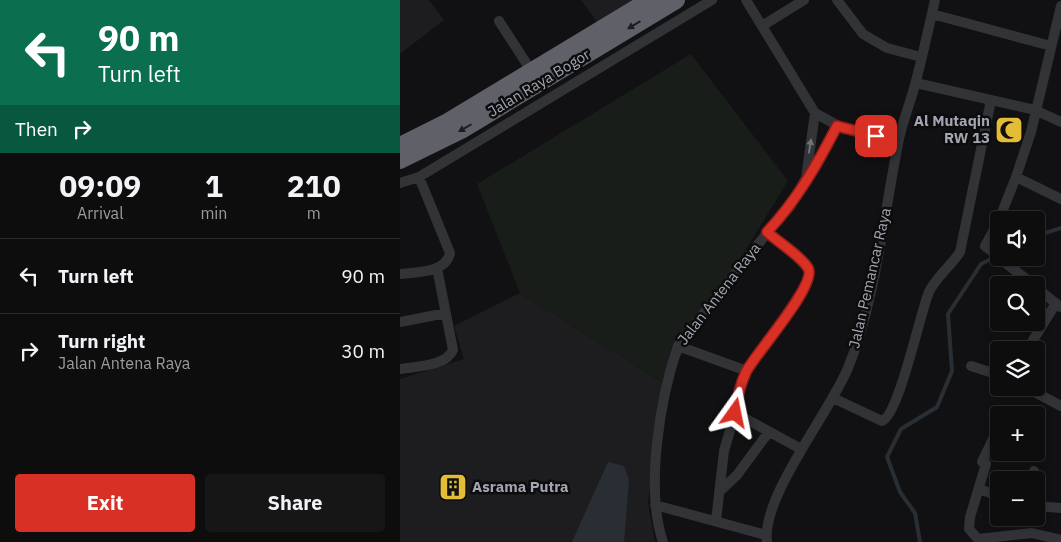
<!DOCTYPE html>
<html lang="en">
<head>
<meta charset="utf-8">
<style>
	body { margin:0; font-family:"IBM Plex Sans",sans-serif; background:#161617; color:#f1f3f6; height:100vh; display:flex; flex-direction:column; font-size:19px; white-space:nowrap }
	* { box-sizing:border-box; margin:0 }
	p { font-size:16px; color:#9a9c9e }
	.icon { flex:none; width:28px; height:28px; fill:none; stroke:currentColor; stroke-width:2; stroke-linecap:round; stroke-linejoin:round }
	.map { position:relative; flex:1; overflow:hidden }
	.panel { display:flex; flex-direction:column; background:#0d0d0e; width:400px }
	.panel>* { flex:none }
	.guide { background:#0b6e4f; color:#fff; overflow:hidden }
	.tools { position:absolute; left:590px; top:211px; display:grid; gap:10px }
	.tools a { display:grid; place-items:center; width:55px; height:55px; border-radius:5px; background:#0d0d0e; box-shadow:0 2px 8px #0003,0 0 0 1px #2d2d2e; font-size:25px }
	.pin { position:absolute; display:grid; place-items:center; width:42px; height:42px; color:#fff; margin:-21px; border-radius:10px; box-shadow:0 2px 8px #0006 }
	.me { position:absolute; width:55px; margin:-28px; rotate:12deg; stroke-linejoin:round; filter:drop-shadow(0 0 4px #0008) }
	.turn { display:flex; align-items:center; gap:18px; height:105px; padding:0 15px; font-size:22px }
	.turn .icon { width:65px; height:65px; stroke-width:2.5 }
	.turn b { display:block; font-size:35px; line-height:42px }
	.then { display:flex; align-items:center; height:48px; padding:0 15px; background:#0003; gap:10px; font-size:19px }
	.eta { display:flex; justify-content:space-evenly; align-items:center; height:85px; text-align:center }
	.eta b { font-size:30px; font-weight:800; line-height:35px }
	.button { display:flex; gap:10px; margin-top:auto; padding:10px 15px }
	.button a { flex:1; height:58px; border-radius:5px; background:#d93025; color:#fff; font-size:20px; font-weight:800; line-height:58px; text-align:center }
	.button a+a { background:#161617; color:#f1f3f6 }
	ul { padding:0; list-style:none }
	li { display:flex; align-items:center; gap:15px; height:75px; padding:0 15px; border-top:1px solid #2d2d2e }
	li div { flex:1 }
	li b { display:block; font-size:19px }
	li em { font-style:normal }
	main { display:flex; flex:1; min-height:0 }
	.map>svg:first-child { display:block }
	.built { fill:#1d1d1f }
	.green { fill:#181d19 }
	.water { fill:#292e35 }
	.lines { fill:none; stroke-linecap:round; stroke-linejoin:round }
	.stream { stroke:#292e35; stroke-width:4 }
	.street { stroke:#323337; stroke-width:10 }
	.highway { stroke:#5f6068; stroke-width:18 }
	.oneway { fill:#1d1d1f }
	.oneway2 { fill:#70727b }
	.route-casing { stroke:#8d1f18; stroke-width:12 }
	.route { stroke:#d93025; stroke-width:9 }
	.labels { text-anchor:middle; stroke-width:5; stroke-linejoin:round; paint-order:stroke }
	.street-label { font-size:15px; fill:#a3a6b2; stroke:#0c0c0d }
	.poi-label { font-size:15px; font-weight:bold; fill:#a3a6b2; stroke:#0c0c0d; text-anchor:end }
</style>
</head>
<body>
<main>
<section class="panel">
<div class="guide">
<div class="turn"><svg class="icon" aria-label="left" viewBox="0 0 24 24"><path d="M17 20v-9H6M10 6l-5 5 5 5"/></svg><div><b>90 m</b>Turn left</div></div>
<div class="then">Then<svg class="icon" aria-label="right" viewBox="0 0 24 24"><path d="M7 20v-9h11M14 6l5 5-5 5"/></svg></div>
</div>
<div class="eta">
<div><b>09:09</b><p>Arrival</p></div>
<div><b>1</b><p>min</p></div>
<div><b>210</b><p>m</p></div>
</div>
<ul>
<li><svg class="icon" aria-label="left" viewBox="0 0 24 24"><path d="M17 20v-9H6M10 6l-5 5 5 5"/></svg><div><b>Turn left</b></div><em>90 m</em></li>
<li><svg class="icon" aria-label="right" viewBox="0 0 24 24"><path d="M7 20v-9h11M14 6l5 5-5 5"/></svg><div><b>Turn right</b><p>Jalan Antena Raya</p></div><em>30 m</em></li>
</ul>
<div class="button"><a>Exit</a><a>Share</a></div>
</section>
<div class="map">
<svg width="661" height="542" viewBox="0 0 661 542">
	<rect width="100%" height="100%" fill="#111113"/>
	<!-- built -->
	<path class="built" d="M 0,0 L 29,0 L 44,20 L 0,54 Z
		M 181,0 L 236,0 L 197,22 Z
		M 120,293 L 264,383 L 248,502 L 255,542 L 0,542 L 0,379 L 64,359 L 54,326 Z"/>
	<!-- green -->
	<path class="green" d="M 291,54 L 388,181 L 264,383 L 120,293 L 77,184 Z"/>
	<!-- water -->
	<path class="water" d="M 208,462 L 224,466 L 229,480 L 224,542 L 172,542 Z"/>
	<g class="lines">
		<!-- stream -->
		<path class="stream" d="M 636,236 L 661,228
			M 520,542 L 515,513 L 500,492 L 487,457 L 501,429 L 537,407 L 552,371 L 548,314 L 581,264 L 597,256"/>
		<!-- street -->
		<path class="street" d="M 346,0 L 415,113 L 444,129 L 476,136 L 499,137
			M 437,0 L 463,34 L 487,48 L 521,57
			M 661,6 L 631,132 L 616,177 L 661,199
			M 532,14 L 651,46
			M 99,21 L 132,72
			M 362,26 L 404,0
			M 516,83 L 635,110 L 661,122
			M 406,178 L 415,113
			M 0,183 L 19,177 L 312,0
			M 599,220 L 585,246 L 599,257
			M 599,220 L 616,177
			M 367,233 C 378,242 401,256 408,268 C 418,284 355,354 346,372 C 340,385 336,399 335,413 L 401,449
			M 599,258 L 634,285
			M 0,274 C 17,272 46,273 50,253 L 19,177
			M 636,287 L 660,307
			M 0,322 L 46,313
			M 278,346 L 347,371
			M 627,350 L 656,303
			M 571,366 L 599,375
			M 0,369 C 16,366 45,367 53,350 L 37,268
			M 627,388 L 661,406
			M 433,398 L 482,421 C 499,415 520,313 529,292 C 536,277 551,266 560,252 L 591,100
			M 593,439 L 582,462 L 586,464 L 570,517 L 569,529 L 578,539 L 632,533 L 661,540
			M 630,480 L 634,471
			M 579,489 L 599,496
			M 319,492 L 337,475 L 368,433
			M 255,505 L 366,535
			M 636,506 L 661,508
			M 316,521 L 324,451 L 335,413
			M 263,542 C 245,489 260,398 278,346 L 367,233 L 390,207 L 406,178 L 416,167 L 437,125
			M 367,542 C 361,497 430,412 448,368 C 476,300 484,212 499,139 C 503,120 511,101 516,81 C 523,54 529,27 535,0"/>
		<!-- highway -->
		<path class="highway" d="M 0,146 L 48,122 L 250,0
			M 0,160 L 61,130 L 276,0"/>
	</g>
	<!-- one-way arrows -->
	<defs><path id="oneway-solid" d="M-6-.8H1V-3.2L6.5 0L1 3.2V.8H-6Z" transform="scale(1.25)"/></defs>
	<g class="oneway">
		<use href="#oneway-solid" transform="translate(234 25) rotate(149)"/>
		<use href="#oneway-solid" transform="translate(65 128) rotate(150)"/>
	</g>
	<use class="oneway2" href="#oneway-solid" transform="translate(410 146) rotate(-81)"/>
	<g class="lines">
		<defs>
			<path id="route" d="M 335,413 C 337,399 340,385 346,372 C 355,354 418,284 408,268 C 401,256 378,242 367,232 C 397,200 417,165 437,126 L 476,136"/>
		</defs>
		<!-- route casing -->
		<use href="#route" class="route-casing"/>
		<!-- route -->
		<use href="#route" class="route"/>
	</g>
	<!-- icons -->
	<defs>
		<symbol id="mosque-square" viewBox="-11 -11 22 22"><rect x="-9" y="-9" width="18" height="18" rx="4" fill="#e5bc36" stroke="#0c0c0d"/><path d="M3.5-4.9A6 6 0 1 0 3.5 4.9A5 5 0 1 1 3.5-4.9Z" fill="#111"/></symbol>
		<symbol id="building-square" viewBox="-11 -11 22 22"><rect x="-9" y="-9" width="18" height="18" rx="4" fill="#e5bc36" stroke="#0c0c0d"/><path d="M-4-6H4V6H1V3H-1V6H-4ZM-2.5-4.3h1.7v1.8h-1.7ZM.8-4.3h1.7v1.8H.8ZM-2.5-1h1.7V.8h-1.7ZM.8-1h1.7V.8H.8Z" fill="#111"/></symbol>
	</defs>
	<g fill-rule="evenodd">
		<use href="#mosque-square" x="593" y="114" width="32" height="32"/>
		<use href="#building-square" x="37" y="471" width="32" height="32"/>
	</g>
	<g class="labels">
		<!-- street labels -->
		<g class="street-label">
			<text transform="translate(139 83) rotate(-31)" y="5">Jalan Raya Bogor</text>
			<text transform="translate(470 278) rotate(-77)" y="5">Jalan Pemancar Raya</text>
			<text transform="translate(319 294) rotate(-52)" y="5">Jalan Antena Raya</text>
		</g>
		<!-- poi labels -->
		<g class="poi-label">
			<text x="590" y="126">Al Mutaqin<tspan x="590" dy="17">RW 13</tspan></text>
			<text x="72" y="492" text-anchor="start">Asrama Putra</text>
		</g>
	</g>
</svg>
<div class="tools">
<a><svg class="icon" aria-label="sound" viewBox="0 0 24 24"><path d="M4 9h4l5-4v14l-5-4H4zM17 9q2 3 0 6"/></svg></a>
<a><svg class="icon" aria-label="search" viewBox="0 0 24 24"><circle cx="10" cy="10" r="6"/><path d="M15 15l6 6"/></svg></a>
<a><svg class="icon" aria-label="layers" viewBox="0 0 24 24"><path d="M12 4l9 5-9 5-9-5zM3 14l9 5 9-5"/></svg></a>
<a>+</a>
<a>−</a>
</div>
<div class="pin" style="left:476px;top:136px;background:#d93025"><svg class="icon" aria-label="arrive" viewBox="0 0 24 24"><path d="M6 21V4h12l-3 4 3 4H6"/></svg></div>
<svg class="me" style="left:335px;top:413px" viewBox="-20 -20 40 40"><path d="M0-17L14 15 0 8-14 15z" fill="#d93025" stroke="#fff" stroke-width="4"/></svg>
</div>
</main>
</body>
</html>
